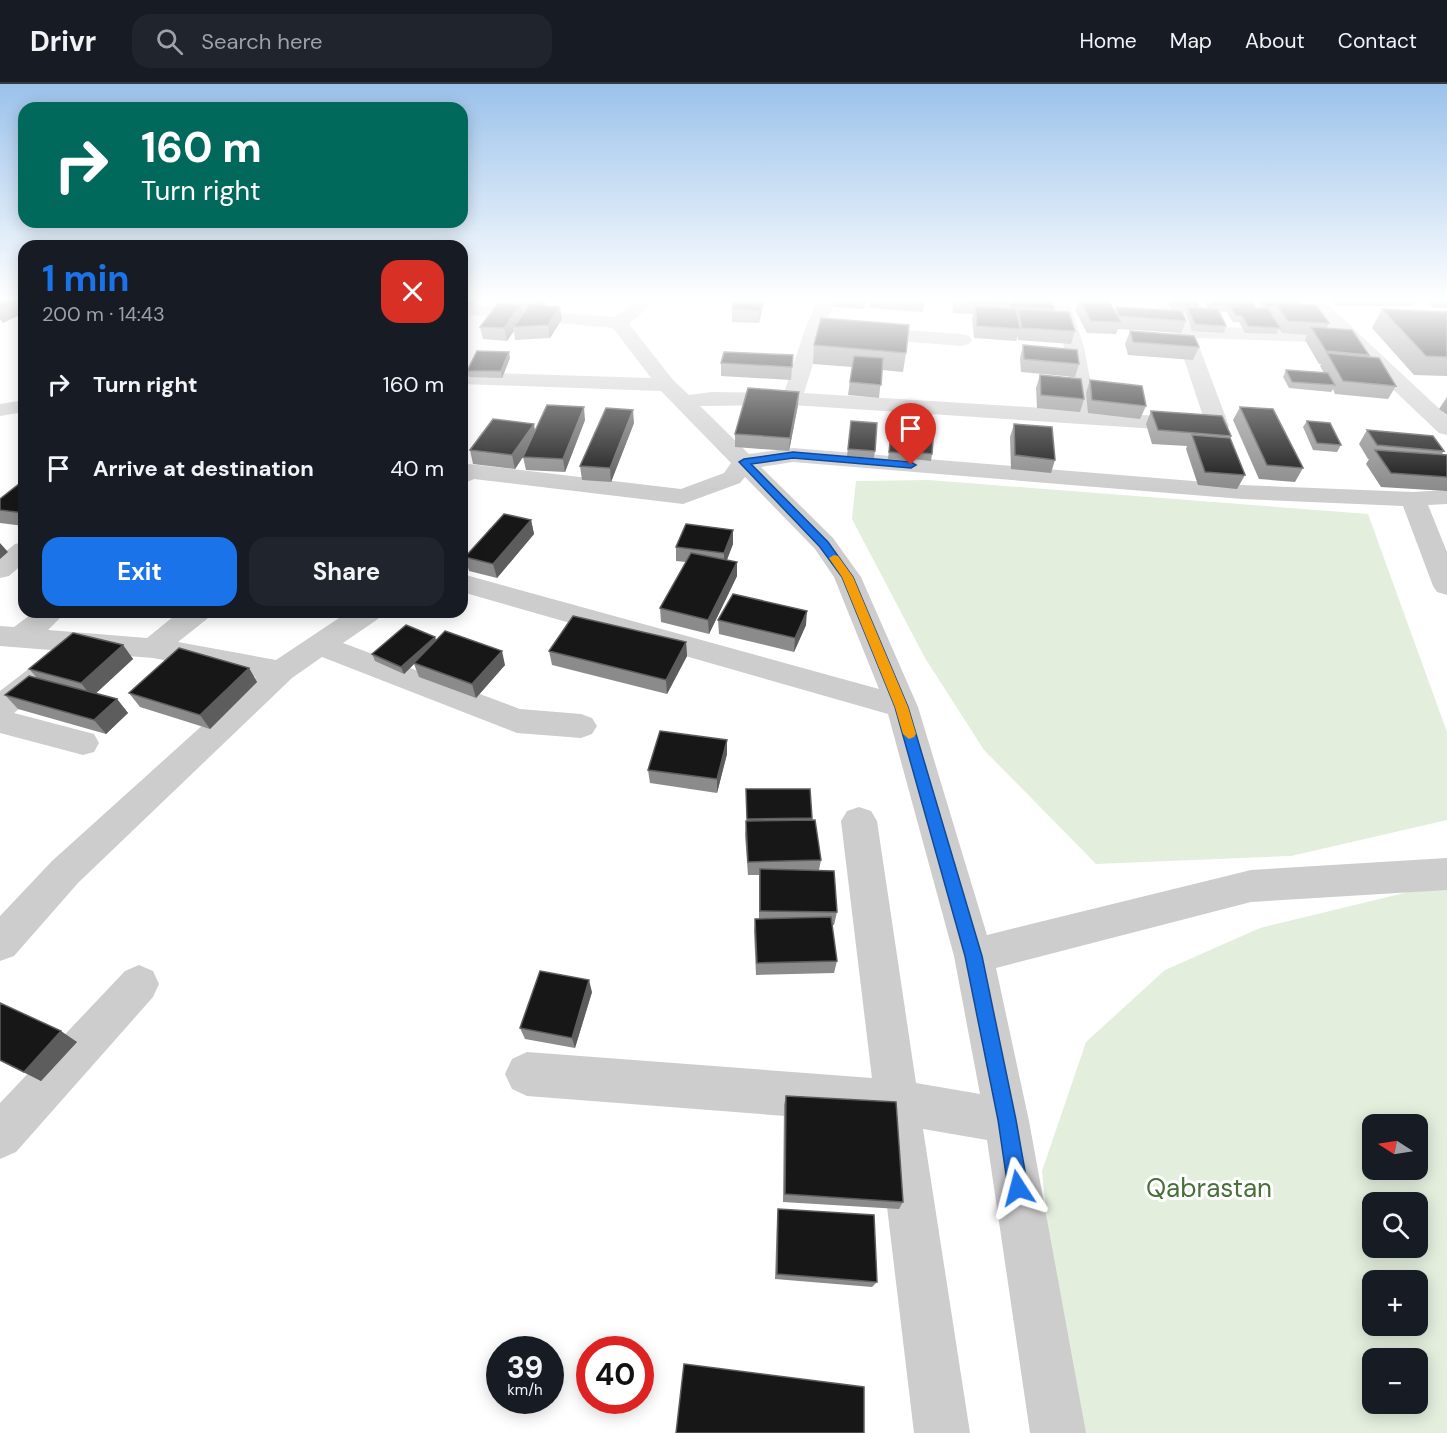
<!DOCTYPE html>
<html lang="en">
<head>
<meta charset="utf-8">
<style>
	body { margin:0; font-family:"DM Sans",sans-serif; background:#20242c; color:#f1f3f6; height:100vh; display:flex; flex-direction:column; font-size:22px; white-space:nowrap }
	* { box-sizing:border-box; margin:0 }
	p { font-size:20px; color:#9ea1a6 }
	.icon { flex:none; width:33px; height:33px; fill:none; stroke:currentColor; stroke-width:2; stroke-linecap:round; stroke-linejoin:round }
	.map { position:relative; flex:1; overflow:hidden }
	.details { position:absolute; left:18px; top:156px; width:450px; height:378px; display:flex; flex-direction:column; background:#171b24; border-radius:18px; box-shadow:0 3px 15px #0003 }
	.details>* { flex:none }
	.hud { position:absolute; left:18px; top:18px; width:450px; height:126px; border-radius:18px; box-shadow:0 3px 15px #0003; background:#00695c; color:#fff; overflow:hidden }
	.needle { width:39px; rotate:282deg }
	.tools { position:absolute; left:1362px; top:1030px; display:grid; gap:12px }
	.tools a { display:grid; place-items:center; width:66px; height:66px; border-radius:12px; background:#171b24; box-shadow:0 3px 15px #0003; font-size:30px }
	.speed { position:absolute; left:486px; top:1252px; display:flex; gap:12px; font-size:30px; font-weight:700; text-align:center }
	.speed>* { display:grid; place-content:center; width:78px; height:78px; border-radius:50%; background:#171b24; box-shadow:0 3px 15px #0003; line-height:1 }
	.speed small { font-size:15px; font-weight:400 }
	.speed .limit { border:9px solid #d22; background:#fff; color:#111 }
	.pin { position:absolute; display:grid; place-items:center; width:51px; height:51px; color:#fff; margin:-62px -26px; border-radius:50% 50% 50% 0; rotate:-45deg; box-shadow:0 0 6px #0007 }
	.pin .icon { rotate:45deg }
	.me { position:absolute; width:66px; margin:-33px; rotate:351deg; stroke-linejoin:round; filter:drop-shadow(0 0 4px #0008) }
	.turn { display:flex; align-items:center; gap:21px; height:126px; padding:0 24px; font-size:27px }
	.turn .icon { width:78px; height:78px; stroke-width:2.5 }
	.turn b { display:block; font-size:42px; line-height:51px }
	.round { display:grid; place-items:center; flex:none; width:63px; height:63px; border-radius:18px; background:#20242c }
	.overview { display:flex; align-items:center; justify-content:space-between; height:102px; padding:0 24px }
	h1 { font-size:36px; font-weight:700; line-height:45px; color:#1a73e8 }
	.primary-button { display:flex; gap:12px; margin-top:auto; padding:12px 24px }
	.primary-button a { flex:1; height:69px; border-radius:18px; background:#1a73e8; color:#fff; font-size:24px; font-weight:700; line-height:69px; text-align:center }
	.primary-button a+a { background:#20242c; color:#f1f3f6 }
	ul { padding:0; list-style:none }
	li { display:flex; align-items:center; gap:18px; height:84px; padding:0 24px }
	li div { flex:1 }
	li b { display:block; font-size:22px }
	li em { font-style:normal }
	header { display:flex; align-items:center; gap:36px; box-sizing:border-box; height:84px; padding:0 30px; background:#171b24; border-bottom:2px solid #363941 }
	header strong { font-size:28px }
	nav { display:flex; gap:33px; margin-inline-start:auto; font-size:21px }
	.search { width:420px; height:54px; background:#20242c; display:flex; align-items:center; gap:15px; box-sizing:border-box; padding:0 21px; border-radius:18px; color:#9ea1a6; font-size:22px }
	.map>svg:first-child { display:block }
	.green { fill:#e3eedd; fill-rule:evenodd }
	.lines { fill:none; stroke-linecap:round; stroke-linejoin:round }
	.minor { fill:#cdcdcd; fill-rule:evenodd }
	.wall { fill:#8b8b8b }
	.shaded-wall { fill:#5d5d5d }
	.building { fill:#171717; stroke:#5d5d5d; stroke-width:1.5 }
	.route { fill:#1a73e8; stroke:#114b97; stroke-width:1.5 }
	.slow { fill:#f59e0b }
	.labels { text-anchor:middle; stroke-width:6; stroke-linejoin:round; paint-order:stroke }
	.near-park-label { font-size:26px; fill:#487039; stroke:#fff }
</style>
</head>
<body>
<header>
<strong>Drivr</strong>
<div class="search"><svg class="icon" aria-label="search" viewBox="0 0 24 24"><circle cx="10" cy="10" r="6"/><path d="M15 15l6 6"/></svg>Search here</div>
<nav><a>Home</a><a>Map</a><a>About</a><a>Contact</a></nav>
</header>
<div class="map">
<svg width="1447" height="1349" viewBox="0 0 1447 1349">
	<rect width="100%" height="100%" fill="#fff"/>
	<!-- green -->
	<path class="green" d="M 929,396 L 1368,430 L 1447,648 L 1447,736 L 1291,772 L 1096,780 L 984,666 L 925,574 L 852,435 L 856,397 Z
		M 1433,802 L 1447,803 L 1447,1349 L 1071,1349 L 1065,1315 L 1042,1087 L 1086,958 L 1165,886 L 1260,844 ZM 1372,1041 L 1418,1041 L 1418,1086 L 1372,1086 ZM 1372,1119 L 1418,1119 L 1418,1164 L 1372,1164 ZM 1372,1197 L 1418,1197 L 1418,1242 L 1372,1242 ZM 1372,1275 L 1418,1275 L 1418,1320 L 1372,1320 Z"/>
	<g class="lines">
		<!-- minor -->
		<path class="minor" d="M 635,217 L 655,217 L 629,240 L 674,297 L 689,311 L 712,308 L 784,309 L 805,245 L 817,217 L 835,217 L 825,240 L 962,250 L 969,252 L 972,256 L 969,260 L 962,262 L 822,251 L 804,309 L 1074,326 L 1064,263 L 1051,217 L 1069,217 L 1084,263 L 1096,328 L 1204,335 L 1175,248 L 1155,217 L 1173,217 L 1190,242 L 1332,247 L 1305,217 L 1324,217 L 1447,332 L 1447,351 L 1439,349 L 1344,259 L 1196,254 L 1229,342 L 1226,347 L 1218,349 L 792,321 L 700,322 L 749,370 L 793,364 L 1242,401 L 1413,408 L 1447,406 L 1447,420 L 1428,421 L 1447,468 L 1447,511 L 1437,508 L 1433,502 L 1403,422 L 1242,415 L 793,378 L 761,383 L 833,454 L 861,493 L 918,623 L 987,851 L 1251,786 L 1447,774 L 1447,806 L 1251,818 L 996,884 L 1029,1037 L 1086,1349 L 1030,1349 L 987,1056 L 923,1045 L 970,1349 L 914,1349 L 877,1039 L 527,1012 L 512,1005 L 505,990 L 512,975 L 527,968 L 872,994 L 841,737 L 847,727 L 859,723 L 871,727 L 877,737 L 916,999 L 980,1010 L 954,872 L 888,630 L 462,508 L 462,490 L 879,605 L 834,493 L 815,465 L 745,393 L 740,399 L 683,420 L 474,395 L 462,400 L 462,382 L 469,380 L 681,405 L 724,389 L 731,379 L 661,307 L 462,300 L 462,288 L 651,294 L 613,244 L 462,230 L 462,220 L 615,233 Z
			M 24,316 L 24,328 L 0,332 L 0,320 Z
			M 24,458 L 24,479 L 9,492 L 0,494 L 0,472 L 15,460 Z
			M 34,528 L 66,528 L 48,546 L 147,554 L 179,528 L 211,528 L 207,535 L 178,558 L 276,576 L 348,528 L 382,528 L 378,535 L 343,559 L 520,625 L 581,630 L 592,634 L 597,642 L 592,650 L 581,654 L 517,649 L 322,573 L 292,594 L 78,799 L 14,872 L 0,877 L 0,832 L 52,777 L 256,593 L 153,574 L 0,562 L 0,542 L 14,543 Z
			M 46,576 L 57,580 L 61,587 L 57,594 L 14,629 L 94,650 L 99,659 L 94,668 L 83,671 L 0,649 L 0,607 L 35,580 Z
			M 139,881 L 153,887 L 159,900 L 153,913 L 16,1068 L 0,1075 L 0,1019 L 125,887 Z"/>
	</g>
	<!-- wall -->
	<path class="wall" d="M 462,217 L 477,217 L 473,221 L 462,220 Z
		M 507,217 L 548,217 L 545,221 L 562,235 L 550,254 L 515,256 L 514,247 L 507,257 L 483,255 L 480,243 L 507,220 Z
		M 734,217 L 764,217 L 759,239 L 732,238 L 732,225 Z
		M 834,217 L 865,217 L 864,225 L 833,223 Z
		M 870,217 L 925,217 L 923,228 L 869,224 Z
		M 952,217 L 1052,217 L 1054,227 L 1075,247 L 1071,260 L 1018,256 L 1018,252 L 1016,257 L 974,254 L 972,235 L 973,230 L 953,229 Z
		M 1076,217 L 1109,217 L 1115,227 L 1116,223 L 1171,226 L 1167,217 L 1197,217 L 1199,222 L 1198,223 L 1208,224 L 1204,217 L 1252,217 L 1256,224 L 1260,224 L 1257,217 L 1299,217 L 1301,220 L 1329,239 L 1327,244 L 1369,271 L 1368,273 L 1396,302 L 1388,315 L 1335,310 L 1333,305 L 1331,308 L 1289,304 L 1283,293 L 1286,286 L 1324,289 L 1320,282 L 1321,280 L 1319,280 L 1305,256 L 1307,251 L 1282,249 L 1279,245 L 1276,250 L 1245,249 L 1239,238 L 1233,238 L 1227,229 L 1228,228 L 1219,227 L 1226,242 L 1224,249 L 1192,247 L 1185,229 L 1185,228 L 1182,227 L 1186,237 L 1181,249 L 1118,245 L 1116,250 L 1087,249 L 1075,226 L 1077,220 Z
		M 1332,217 L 1415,217 L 1413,222 L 1337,222 Z
		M 1427,217 L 1447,217 L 1447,224 L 1433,224 Z
		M 1382,225 L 1447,228 L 1447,292 L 1414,291 L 1372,244 Z
		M 1130,247 L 1199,263 L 1193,276 L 1128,271 L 1125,260 Z
		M 814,261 L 906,269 L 903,288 L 882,286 L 879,314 L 848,311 L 852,283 L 813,280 Z
		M 1023,261 L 1079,280 L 1075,293 L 1021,288 L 1020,274 Z
		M 793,271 L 791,296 L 721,292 L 721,279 Z
		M 510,274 L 502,294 L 469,293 L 467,287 Z
		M 1040,291 L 1084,315 L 1080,328 L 1037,324 L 1036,304 Z
		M 1090,296 L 1146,322 L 1140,335 L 1088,329 L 1086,309 Z
		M 1447,313 L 1447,331 L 1439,325 Z
		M 798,321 L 789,367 L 735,363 L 735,350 Z
		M 1240,323 L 1303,384 L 1295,398 L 1259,395 L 1233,336 Z
		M 1151,327 L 1231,352 L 1230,354 L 1245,391 L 1237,405 L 1198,401 L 1186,365 L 1187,362 L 1152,360 L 1146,340 Z
		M 585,336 L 565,388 L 526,386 L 523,373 L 515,385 L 473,380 L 470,366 L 535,347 Z
		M 851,337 L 875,367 L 874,374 L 847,372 Z
		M 1307,337 L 1341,361 L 1337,368 L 1313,366 L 1303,343 Z
		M 634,339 L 611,398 L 582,396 L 580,382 Z
		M 892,340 L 911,370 L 910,377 L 888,375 Z
		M 1014,340 L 1055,376 L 1051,389 L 1011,385 L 1010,353 Z
		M 916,341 L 932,370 L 931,377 L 912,375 Z
		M 1367,346 L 1444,367 L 1442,370 L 1447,371 L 1447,407 L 1381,403 L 1366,380 L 1369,375 L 1368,375 L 1359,360 Z
		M 24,396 L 24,442 L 0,439 L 0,415 Z
		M 531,436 L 534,450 L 497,494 L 469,487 L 465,473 Z
		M 733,460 L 727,476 L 737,492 L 709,550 L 661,538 L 660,524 L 686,478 L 676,477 L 676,463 Z
		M 718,536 L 806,541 L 794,568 L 719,550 Z
		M 435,553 L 436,557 L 505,581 L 476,614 L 419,593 L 414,580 L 404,590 L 375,577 L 372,570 Z
		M 686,558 L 687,572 L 667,610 L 552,581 L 549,567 Z
		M 123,561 L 133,575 L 96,609 L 117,615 L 128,629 L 106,650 L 18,625 L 5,611 L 37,594 L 29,585 Z
		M 249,584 L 257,598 L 210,645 L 140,623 L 129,609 Z
		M 727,656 L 727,670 L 717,709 L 650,699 L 648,686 Z
		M 746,712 L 812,734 L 821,776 L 819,786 L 837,828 L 834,841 L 832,841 L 837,877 L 834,889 L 756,891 L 754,847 L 755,835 L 759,835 L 759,791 L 748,791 L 745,751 L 746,737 L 747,737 Z
		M 592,908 L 575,964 L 525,955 L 520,944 Z
		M 0,919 L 77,958 L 41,997 L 0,977 Z
		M 786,1012 L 903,1118 L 899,1125 L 783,1118 L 784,1021 Z
		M 778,1125 L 877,1198 L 872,1203 L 775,1195 L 777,1132 Z"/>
	<!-- shaded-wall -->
	<path class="shaded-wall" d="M 16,217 L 24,217 L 24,229 L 3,239 L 0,235 L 0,225 Z
		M 540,217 L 548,217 L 542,227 Z
		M 762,217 L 764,217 L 759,239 L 760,227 Z
		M 521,221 L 523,233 L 513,243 L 514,247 L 507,257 L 504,244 Z
		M 560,223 L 562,235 L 550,254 L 548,241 Z
		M 509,268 L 510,274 L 502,294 L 501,287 Z
		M 466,292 L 467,299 L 462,303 L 462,295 Z
		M 799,308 L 798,321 L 789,367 L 790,354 Z
		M 584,323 L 585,336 L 565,388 L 563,375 Z
		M 633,326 L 634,339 L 611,398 L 610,384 Z
		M 534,340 L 536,353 L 515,385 L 512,371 Z
		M 531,436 L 534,450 L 497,494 L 493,480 Z
		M 733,446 L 733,460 L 724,483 L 724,469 Z
		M 0,459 L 8,468 L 0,475 Z
		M 737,478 L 737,492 L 709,550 L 708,536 Z
		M 807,527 L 806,541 L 794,568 L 795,554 Z
		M 435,553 L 437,560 L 414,579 L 414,580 L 404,590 L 401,583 Z
		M 686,558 L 687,572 L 667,610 L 666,596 Z
		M 123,561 L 133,575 L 92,613 L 81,599 Z
		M 502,567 L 505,581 L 476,614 L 472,600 Z
		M 249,584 L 257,598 L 210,645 L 200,631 Z
		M 117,615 L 128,629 L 106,650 L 94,636 Z
		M 727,656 L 727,670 L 717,709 L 717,695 Z
		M 589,896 L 592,908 L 575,964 L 572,954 Z
		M 61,947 L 77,958 L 41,997 L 24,988 Z"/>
	<!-- building -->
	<path class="building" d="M 0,217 L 16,217 L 0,225 Z
		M 734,217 L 762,217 L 760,227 L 732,225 Z
		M 963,217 L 1006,217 L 1006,220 Z
		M 1011,217 L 1052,217 L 1054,225 L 1011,223 Z
		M 1081,217 L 1109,217 L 1121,238 L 1091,237 Z
		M 1172,217 L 1197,217 L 1199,222 L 1173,220 Z
		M 1211,217 L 1252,217 L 1256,224 L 1268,224 L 1280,244 L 1248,242 L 1242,232 L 1236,231 L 1230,223 L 1239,222 L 1213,221 Z
		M 1263,217 L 1299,217 L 1301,220 L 1275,219 L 1274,222 L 1266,222 Z
		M 498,219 L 521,221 L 504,244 L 480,243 Z
		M 1275,219 L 1316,221 L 1329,239 L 1288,237 Z
		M 530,220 L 560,223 L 548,241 L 513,243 Z
		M 975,222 L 1016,225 L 1020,245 L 977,242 Z
		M 1116,223 L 1182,227 L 1186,237 L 1119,232 Z
		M 1187,223 L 1218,225 L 1226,242 L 1195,240 Z
		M 1018,225 L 1069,228 L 1075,247 L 1022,244 Z
		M 1382,225 L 1447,228 L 1447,273 L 1426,272 Z
		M 821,234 L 909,241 L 906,269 L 814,261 Z
		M 1311,243 L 1352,246 L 1369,271 L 1326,267 Z
		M 1130,247 L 1194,252 L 1199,263 L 1133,258 Z
		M 1023,261 L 1077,266 L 1079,280 L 1024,275 Z
		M 477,267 L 509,268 L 501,287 L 467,287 Z
		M 724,268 L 793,271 L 792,283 L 721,279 Z
		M 1327,269 L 1379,274 L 1396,302 L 1343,297 Z
		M 854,272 L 883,274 L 881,301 L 850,298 Z
		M 1286,286 L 1328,289 L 1335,301 L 1292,298 Z
		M 1040,291 L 1081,295 L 1084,315 L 1041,311 Z
		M 1090,296 L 1142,302 L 1146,322 L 1092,316 Z
		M 748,304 L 799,308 L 790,354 L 735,350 Z
		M 547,321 L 584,323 L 563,375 L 523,373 Z
		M 1240,323 L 1273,325 L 1303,384 L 1267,381 Z
		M 606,324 L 633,326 L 610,384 L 580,382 Z
		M 1151,327 L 1222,332 L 1231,352 L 1158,346 Z
		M 493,335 L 534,340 L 512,371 L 470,366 Z
		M 851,337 L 877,339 L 875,367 L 848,365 Z
		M 1307,337 L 1330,339 L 1341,361 L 1317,359 Z
		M 892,340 L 912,342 L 911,370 L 889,368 Z
		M 1014,340 L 1052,343 L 1055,376 L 1015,371 Z
		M 916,341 L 934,343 L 932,370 L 914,368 Z
		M 1367,346 L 1433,352 L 1444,367 L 1377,361 Z
		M 1192,351 L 1230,354 L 1245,391 L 1205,388 Z
		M 1375,366 L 1447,371 L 1447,393 L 1391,389 Z
		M 24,396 L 24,429 L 0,426 L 0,415 Z
		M 504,430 L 531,436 L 493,480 L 465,473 Z
		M 686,440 L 733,446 L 724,469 L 676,463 Z
		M 691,469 L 737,478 L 708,536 L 660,524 Z
		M 733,510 L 807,527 L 795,554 L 718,536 Z
		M 573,532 L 686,558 L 666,596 L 549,567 Z
		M 406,541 L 435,553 L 401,583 L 372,570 Z
		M 445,547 L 502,567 L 472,600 L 414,579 Z
		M 73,549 L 123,561 L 81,599 L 29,585 Z
		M 179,564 L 249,584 L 200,631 L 129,609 Z
		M 29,592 L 117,615 L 94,636 L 5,611 Z
		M 660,647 L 727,656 L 717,695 L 648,686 Z
		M 746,705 L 810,705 L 812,734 L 747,735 Z
		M 815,736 L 821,776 L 748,778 L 746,737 Z
		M 760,785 L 834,787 L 837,828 L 760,827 Z
		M 831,833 L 837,877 L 757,879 L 755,835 Z
		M 540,887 L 589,896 L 572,954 L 520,944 Z
		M 0,919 L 61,947 L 24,988 L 0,976 Z
		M 786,1012 L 896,1018 L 903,1118 L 785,1110 Z
		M 778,1125 L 874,1131 L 877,1198 L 777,1190 Z
		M 684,1280 L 864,1303 L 864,1349 L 676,1349 Z"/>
	<!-- sky -->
	<linearGradient id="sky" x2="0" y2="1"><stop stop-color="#9bc2eb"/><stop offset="0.53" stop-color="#fff"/><stop offset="1" stop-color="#fff" stop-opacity="0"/></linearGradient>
	<rect width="1447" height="406" fill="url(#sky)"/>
	<!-- route -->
	<path class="route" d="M 793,368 L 911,378 L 916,381 L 911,384 L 793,374 L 751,380 L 828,458 L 853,493 L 908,623 L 982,872 L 1016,1036 L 1028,1104 L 1025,1110 L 1018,1113 L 1011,1110 L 1008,1104 L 998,1036 L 965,872 L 895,623 L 842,493 L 820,463 L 739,378 L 744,375 Z"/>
	<!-- slow -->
	<path class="slow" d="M 834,471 L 838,472 L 853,493 L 908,623 L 916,650 L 914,653 L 909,655 L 903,650 L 895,623 L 842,493 L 829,474 Z"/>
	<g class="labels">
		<!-- near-park labels -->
		<g class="near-park-label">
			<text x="1209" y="1113">Qabrastan</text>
		</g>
	</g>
</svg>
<div class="tools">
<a><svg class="needle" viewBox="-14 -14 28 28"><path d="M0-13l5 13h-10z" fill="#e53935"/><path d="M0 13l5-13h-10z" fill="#9ea1a6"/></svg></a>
<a><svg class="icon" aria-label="search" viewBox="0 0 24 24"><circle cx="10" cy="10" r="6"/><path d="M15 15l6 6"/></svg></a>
<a>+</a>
<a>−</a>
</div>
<div class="speed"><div>39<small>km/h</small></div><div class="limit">40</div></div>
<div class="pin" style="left:911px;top:381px;background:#d93025"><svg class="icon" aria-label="arrive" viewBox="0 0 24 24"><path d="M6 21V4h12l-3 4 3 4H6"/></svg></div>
<svg class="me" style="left:1018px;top:1104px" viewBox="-20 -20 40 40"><path d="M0-17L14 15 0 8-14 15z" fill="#1a73e8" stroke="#fff" stroke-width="4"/></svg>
<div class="hud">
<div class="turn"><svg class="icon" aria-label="right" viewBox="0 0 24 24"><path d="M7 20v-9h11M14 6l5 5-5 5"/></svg><div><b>160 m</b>Turn right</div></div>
</div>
<section class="details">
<div class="overview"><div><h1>1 min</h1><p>200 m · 14:43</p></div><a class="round" style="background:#d93025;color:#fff"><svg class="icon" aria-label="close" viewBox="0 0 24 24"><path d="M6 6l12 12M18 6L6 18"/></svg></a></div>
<ul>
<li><svg class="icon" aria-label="right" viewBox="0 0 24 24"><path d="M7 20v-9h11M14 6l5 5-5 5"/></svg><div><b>Turn right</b></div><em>160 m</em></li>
<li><svg class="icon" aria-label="arrive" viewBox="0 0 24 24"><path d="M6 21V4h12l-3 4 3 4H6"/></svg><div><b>Arrive at destination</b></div><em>40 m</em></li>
</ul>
<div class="primary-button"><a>Exit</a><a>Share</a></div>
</section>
</div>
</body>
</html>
